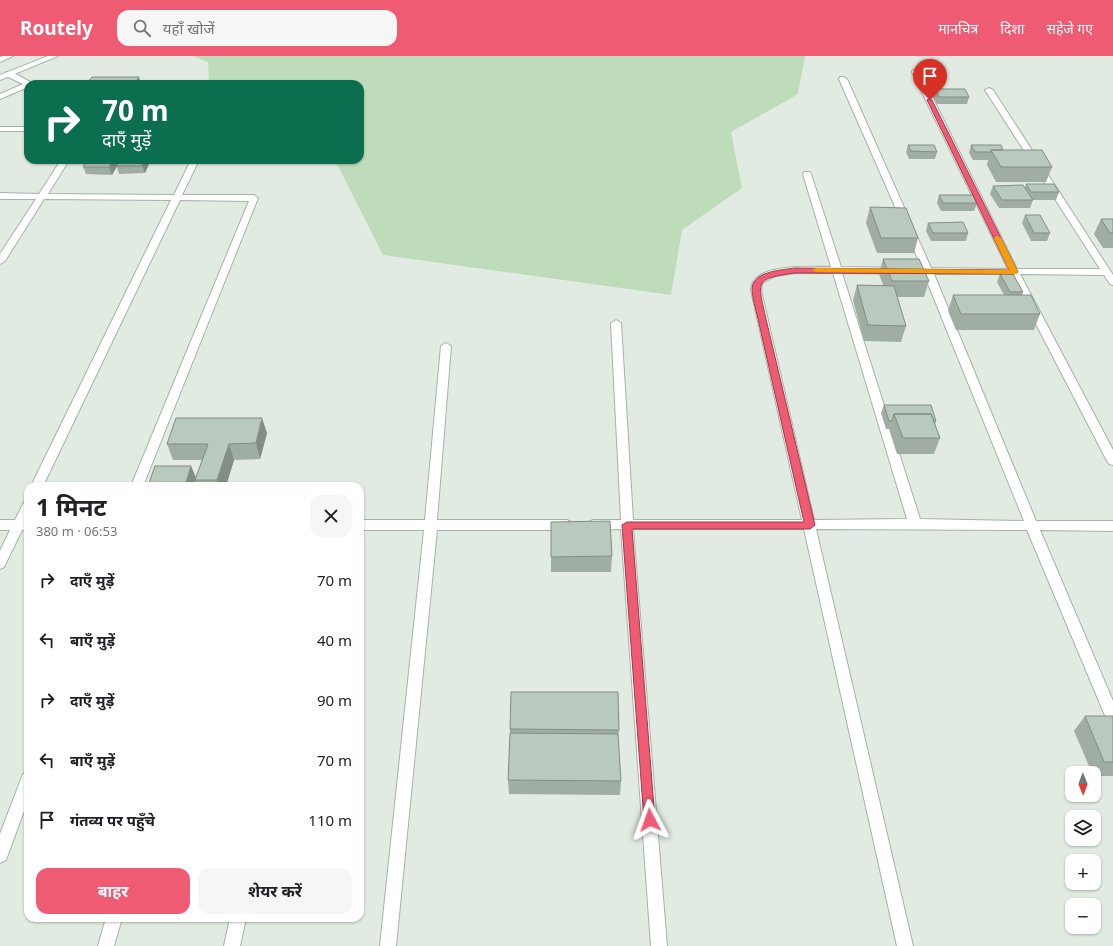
<!DOCTYPE html>
<html lang="hi">
<head>
<meta charset="utf-8">
<style>
	body { margin:0; font-family:"Noto Sans","Noto Sans Devanagari",sans-serif; background:#f6f6f6; color:#202124; height:100vh; display:flex; flex-direction:column; font-size:15px; white-space:nowrap }
	* { box-sizing:border-box; margin:0 }
	p { font-size:13px; color:#757577 }
	.icon { flex:none; width:22px; height:22px; fill:none; stroke:currentColor; stroke-width:2; stroke-linecap:round; stroke-linejoin:round }
	.map { position:relative; flex:1; overflow:hidden }
	.details { position:absolute; left:24px; top:426px; width:340px; height:440px; display:flex; flex-direction:column; background:#fff; border-radius:12px; box-shadow:0 1px 3px #0004 }
	.details>* { flex:none }
	.banner { position:absolute; left:24px; top:24px; width:340px; height:84px; border-radius:12px; box-shadow:0 1px 3px #0004; background:#0b6e4f; color:#fff; overflow:hidden }
	.needle { width:26px; rotate:179deg }
	.buttons { position:absolute; left:1065px; top:710px; display:grid; gap:8px }
	.buttons a { display:grid; place-items:center; width:36px; height:36px; border-radius:8px; background:#fff; box-shadow:0 1px 3px #0004; font-size:20px }
	.pin { position:absolute; display:grid; place-items:center; width:34px; height:34px; color:#fff; margin:-41px -17px; border-radius:50% 50% 50% 0; rotate:-45deg; box-shadow:0 0 4px #0007 }
	.pin .icon { rotate:45deg }
	.me { position:absolute; width:44px; margin:-22px; rotate:356deg; stroke-linejoin:round; filter:drop-shadow(0 0 3px #0008) }
	.turn { display:flex; align-items:center; gap:14px; height:84px; padding:0 12px; font-size:18px }
	.turn .icon { width:52px; height:52px; stroke-width:2.5 }
	.turn b { display:block; font-size:28px; line-height:34px }
	.round { display:grid; place-items:center; flex:none; width:42px; height:42px; border-radius:12px; background:#f6f6f6 }
	.headline { display:flex; align-items:center; justify-content:space-between; height:68px; padding:0 12px }
	h1 { font-size:24px; font-weight:700; line-height:30px }
	.action { display:flex; gap:8px; margin-top:auto; padding:8px 12px }
	.action a { flex:1; height:46px; border-radius:12px; background:#ef5b73; color:#fff; font-size:16px; font-weight:700; line-height:46px; text-align:center }
	.action a+a { background:#f6f6f6; color:#202124 }
	ul { padding:0; list-style:none }
	li { display:flex; align-items:center; gap:12px; height:60px; padding:0 12px }
	li div { flex:1 }
	li b { display:block; font-size:15px }
	li em { font-style:normal }
	header { display:flex; align-items:center; gap:24px; box-sizing:border-box; height:56px; padding:0 20px; background:#ef5b73; color:#fff }
	header strong { font-size:19px }
	nav { display:flex; gap:22px; margin-inline-start:auto; font-size:14px }
	.search { width:280px; height:36px; background:#f6f6f6; display:flex; align-items:center; gap:10px; box-sizing:border-box; padding:0 14px; border-radius:12px; color:#757577; font-size:15px }
	.map>svg:first-child { display:block }
	.green { fill:#bfdcba }
	.lines { fill:none; stroke-linecap:round; stroke-linejoin:round }
	.street-casing { stroke:#a4b3a7; stroke-width:2 }
	.secondary-casing { stroke:#a2baa9; stroke-width:2 }
	.street { fill:#fff; fill-rule:evenodd }
	.secondary { fill:#fff; fill-rule:evenodd }
	.wall { fill:#9fada3 }
	.shaded-wall { fill:#828d84 }
	.building { fill:#b9c9bd; stroke:#828d84 }
	.route { fill:#ef5b73; stroke:#9b3b4b }
	.slow { fill:#f59e0b }
</style>
</head>
<body>
<header>
<strong>Routely</strong>
<div class="search"><svg class="icon" aria-label="search" viewBox="0 0 24 24"><circle cx="10" cy="10" r="6"/><path d="M15 15l6 6"/></svg>यहाँ खोजें</div>
<nav><a>मानचित्र</a><a>दिशा</a><a>सहेजे गए</a></nav>
</header>
<div class="map">
<svg width="1113" height="890" viewBox="0 0 1113 890">
	<rect width="100%" height="100%" fill="#e1ebe2"/>
	<!-- green -->
	<path class="green" d="M 192,0 L 805,0 L 798,38 L 731,76 L 742,132 L 682,174 L 671,239 L 383,199 L 335,104 L 360,104 L 360,28 L 209,28 L 208,6 Z"/>
	<g class="lines">
		<defs>
			<path id="street" d="M 913,14 L 916,14 L 920,16 L 1017,213 L 1100,213 L 985,34 L 989,32 L 993,34 L 1113,219 L 1113,229 L 1110,228 L 1104,219 L 1020,218 L 1113,394 L 1113,409 L 1109,408 L 1107,405 L 1010,218 L 934,218 L 1036,465 L 1113,465 L 1113,475 L 1040,474 L 1113,645 L 1113,668 L 1108,666 L 1106,662 L 1027,474 L 816,473 L 913,890 L 897,890 L 804,473 L 633,473 L 667,890 L 651,890 L 621,473 L 593,474 L 589,472 L 587,469 L 589,466 L 593,464 L 621,464 L 611,267 L 616,264 L 621,267 L 633,464 L 802,464 L 751,234 C 752,206 812,211 831,211 L 803,118 L 804,116 L 810,116 L 811,118 L 841,211 L 922,212 L 839,23 L 840,21 L 843,21 L 847,23 L 931,212 L 1008,213 L 912,16 ZM 795,217 L 833,217 L 907,463 L 814,464 L 761,234 L 762,227 L 775,220 ZM 842,217 L 924,218 L 1024,465 L 920,463 Z
				M 6,16 L 12,16 L 34,28 L 28,28 L 28,31 L 0,43 L 0,38 L 23,28 L 6,20 Z
				M 0,71 L 28,71 L 28,75 L 0,75 Z
				M 61,104 L 69,104 L 48,138 L 174,139 L 191,104 L 199,104 L 182,139 L 254,139 L 258,142 L 143,430 L 131,430 L 249,145 L 180,144 L 43,430 L 31,430 L 171,144 L 44,143 L 5,205 L 0,208 L 0,198 L 36,143 L 0,143 L 0,137 L 39,138 Z
				M 446,287 L 451,290 L 437,464 L 567,464 L 571,466 L 573,469 L 571,472 L 567,474 L 437,474 L 396,890 L 380,890 L 424,474 L 360,474 L 360,464 L 425,464 L 441,290 Z
				M 28,445 L 27,464 L 28,464 L 28,474 L 22,474 L 4,511 L 0,513 L 0,495 L 10,474 L 0,474 L 0,464 L 15,464 L 24,446 Z
				M 28,716 L 28,744 L 6,804 L 0,807 L 0,778 L 23,718 Z
				M 106,862 L 122,862 L 114,890 L 98,890 Z
				M 230,862 L 246,862 L 240,890 L 224,890 Z"/>
			<path id="secondary" d="M 3,0 L 13,0 L 0,6 L 0,1 Z
				M 48,0 L 58,0 L 0,24 L 0,19 Z"/>
		</defs>
		<!-- street casing -->
		<use href="#street" class="street-casing"/>
		<!-- secondary casing -->
		<use href="#secondary" class="secondary-casing"/>
		<!-- street -->
		<use href="#street" class="street"/>
		<!-- secondary -->
		<use href="#secondary" class="secondary"/>
	</g>
	<!-- wall -->
	<path class="wall" d="M 92,21 L 141,28 L 86,28 Z
		M 935,33 L 969,41 L 967,48 L 937,48 L 933,41 Z
		M 908,89 L 937,96 L 935,103 L 909,103 L 906,96 Z
		M 971,89 L 1003,94 L 1052,111 L 1046,126 L 996,126 L 987,109 L 988,104 L 973,104 L 969,97 Z
		M 87,104 L 115,104 L 117,109 L 120,104 L 147,104 L 149,108 L 145,117 L 119,118 L 117,111 L 112,119 L 86,118 L 83,111 Z
		M 1026,128 L 1059,136 L 1056,144 L 1033,144 L 1030,152 L 999,152 L 990,138 L 993,130 L 1025,132 Z
		M 939,139 L 977,147 L 974,155 L 941,155 L 937,147 Z
		M 870,151 L 918,182 L 914,197 L 877,197 L 866,167 Z
		M 1025,159 L 1050,177 L 1047,185 L 1031,185 L 1022,167 Z
		M 1101,163 L 1113,163 L 1113,192 L 1103,192 L 1094,178 Z
		M 928,167 L 968,177 L 966,185 L 931,185 L 926,175 Z
		M 883,203 L 929,225 L 924,241 L 897,241 L 906,270 L 901,286 L 864,285 L 853,244 L 857,229 L 883,229 L 879,218 Z
		M 1000,218 L 1023,236 L 1022,239 L 1040,258 L 1034,274 L 956,274 L 948,255 L 953,239 L 1004,239 L 997,226 Z
		M 884,349 L 936,365 L 935,369 L 940,382 L 934,398 L 897,398 L 889,373 L 886,373 L 881,357 Z
		M 267,377 L 260,403 L 234,404 L 226,430 L 197,430 L 197,428 L 148,430 L 196,423 L 202,404 L 173,404 L 167,388 Z
		M 551,466 L 612,500 L 611,516 L 551,516 Z
		M 1085,660 L 1113,660 L 1113,720 L 1094,720 L 1094,717 L 1092,717 L 1074,675 Z
		M 510,673 L 619,674 L 618,681 L 621,725 L 620,739 L 509,738 L 508,724 L 510,679 Z"/>
	<!-- shaded-wall -->
	<path class="shaded-wall" d="M 139,21 L 141,28 L 134,28 Z
		M 114,104 L 115,104 L 117,110 L 112,119 L 109,111 Z
		M 145,104 L 147,104 L 149,108 L 145,117 L 142,110 Z
		M 262,362 L 267,377 L 260,403 L 256,387 Z
		M 229,388 L 234,404 L 226,430 L 219,430 L 217,424 Z
		M 191,410 L 197,424 L 195,424 L 197,428 L 196,430 L 185,430 Z"/>
	<!-- building -->
	<path class="building" d="M 92,21 L 139,21 L 134,28 L 123,28 L 124,26 L 102,26 L 100,28 L 86,28 Z
		M 935,33 L 965,33 L 969,41 L 939,41 Z
		M 908,89 L 934,89 L 937,96 L 911,95 Z
		M 971,89 L 1001,89 L 1003,94 L 991,94 L 991,96 L 975,96 Z
		M 991,94 L 1042,94 L 1052,111 L 1001,111 Z
		M 87,104 L 114,104 L 109,111 L 83,111 Z
		M 120,104 L 145,104 L 142,110 L 117,110 Z
		M 1026,128 L 1054,128 L 1059,136 L 1031,136 Z
		M 1023,129 L 1033,144 L 1002,144 L 993,130 Z
		M 939,139 L 973,139 L 977,147 L 943,147 Z
		M 870,151 L 906,152 L 918,182 L 881,182 Z
		M 1025,159 L 1040,159 L 1050,177 L 1034,177 Z
		M 1101,163 L 1113,163 L 1113,177 L 1110,177 Z
		M 963,166 L 968,177 L 933,177 L 928,167 Z
		M 883,203 L 919,203 L 929,225 L 892,225 Z
		M 1000,218 L 1013,218 L 1023,236 L 1010,236 Z
		M 857,229 L 894,230 L 906,270 L 868,269 Z
		M 953,239 L 1031,239 L 1040,258 L 961,258 Z
		M 884,349 L 931,349 L 936,365 L 934,365 L 931,358 L 894,358 L 892,365 L 889,365 Z
		M 894,358 L 931,358 L 940,382 L 903,382 Z
		M 176,362 L 262,362 L 256,387 L 229,388 L 217,424 L 195,424 L 208,388 L 167,388 Z
		M 155,410 L 191,410 L 185,430 L 148,430 Z
		M 610,465 L 612,500 L 551,501 L 551,466 Z
		M 511,636 L 618,636 L 619,674 L 510,673 Z
		M 1085,660 L 1113,660 L 1113,706 L 1104,706 Z
		M 510,677 L 618,678 L 621,725 L 508,724 Z"/>
	<!-- route -->
	<path class="route" d="M 928,43 L 932,44 L 1018,216 L 1014,218 L 795,217 C 753,223 758,225 766,263 L 815,469 L 810,473 L 632,473 L 655,764 L 654,768 L 650,770 L 645,768 L 644,764 L 622,469 L 627,466 L 804,466 L 758,263 C 756,254 752,241 752,232 C 754,215 782,214 795,212 L 1009,214 L 927,44 Z"/>
	<!-- slow -->
	<path class="slow" d="M 997,180 L 1001,182 L 1018,216 L 1017,218 L 816,216 L 812,214 L 816,212 L 1009,214 L 994,182 Z"/>
</svg>
<div class="buttons">
<a><svg class="needle" viewBox="-14 -14 28 28"><path d="M0-13l5 13h-10z" fill="#e53935"/><path d="M0 13l5-13h-10z" fill="#757577"/></svg></a>
<a><svg class="icon" aria-label="layers" viewBox="0 0 24 24"><path d="M12 4l9 5-9 5-9-5zM3 14l9 5 9-5"/></svg></a>
<a>+</a>
<a>−</a>
</div>
<div class="pin" style="left:930px;top:44px;background:#d93025"><svg class="icon" aria-label="arrive" viewBox="0 0 24 24"><path d="M6 21V4h12l-3 4 3 4H6"/></svg></div>
<svg class="me" style="left:650px;top:764px" viewBox="-20 -20 40 40"><path d="M0-17L14 15 0 8-14 15z" fill="#ef5b73" stroke="#fff" stroke-width="4"/></svg>
<div class="banner">
<div class="turn"><svg class="icon" aria-label="right" viewBox="0 0 24 24"><path d="M7 20v-9h11M14 6l5 5-5 5"/></svg><div><b>70 m</b>दाएँ मुड़ें</div></div>
</div>
<section class="details">
<div class="headline"><div><h1>1 मिनट</h1><p>380 m · 06:53</p></div><a class="round"><svg class="icon" aria-label="close" viewBox="0 0 24 24"><path d="M6 6l12 12M18 6L6 18"/></svg></a></div>
<ul>
<li><svg class="icon" aria-label="right" viewBox="0 0 24 24"><path d="M7 20v-9h11M14 6l5 5-5 5"/></svg><div><b>दाएँ मुड़ें</b></div><em>70 m</em></li>
<li><svg class="icon" aria-label="left" viewBox="0 0 24 24"><path d="M17 20v-9H6M10 6l-5 5 5 5"/></svg><div><b>बाएँ मुड़ें</b></div><em>40 m</em></li>
<li><svg class="icon" aria-label="right" viewBox="0 0 24 24"><path d="M7 20v-9h11M14 6l5 5-5 5"/></svg><div><b>दाएँ मुड़ें</b></div><em>90 m</em></li>
<li><svg class="icon" aria-label="left" viewBox="0 0 24 24"><path d="M17 20v-9H6M10 6l-5 5 5 5"/></svg><div><b>बाएँ मुड़ें</b></div><em>70 m</em></li>
<li><svg class="icon" aria-label="arrive" viewBox="0 0 24 24"><path d="M6 21V4h12l-3 4 3 4H6"/></svg><div><b>गंतव्य पर पहुँचे</b></div><em>110 m</em></li>
</ul>
<div class="action"><a>बाहर</a><a>शेयर करें</a></div>
</section>
</div>
</body>
</html>
